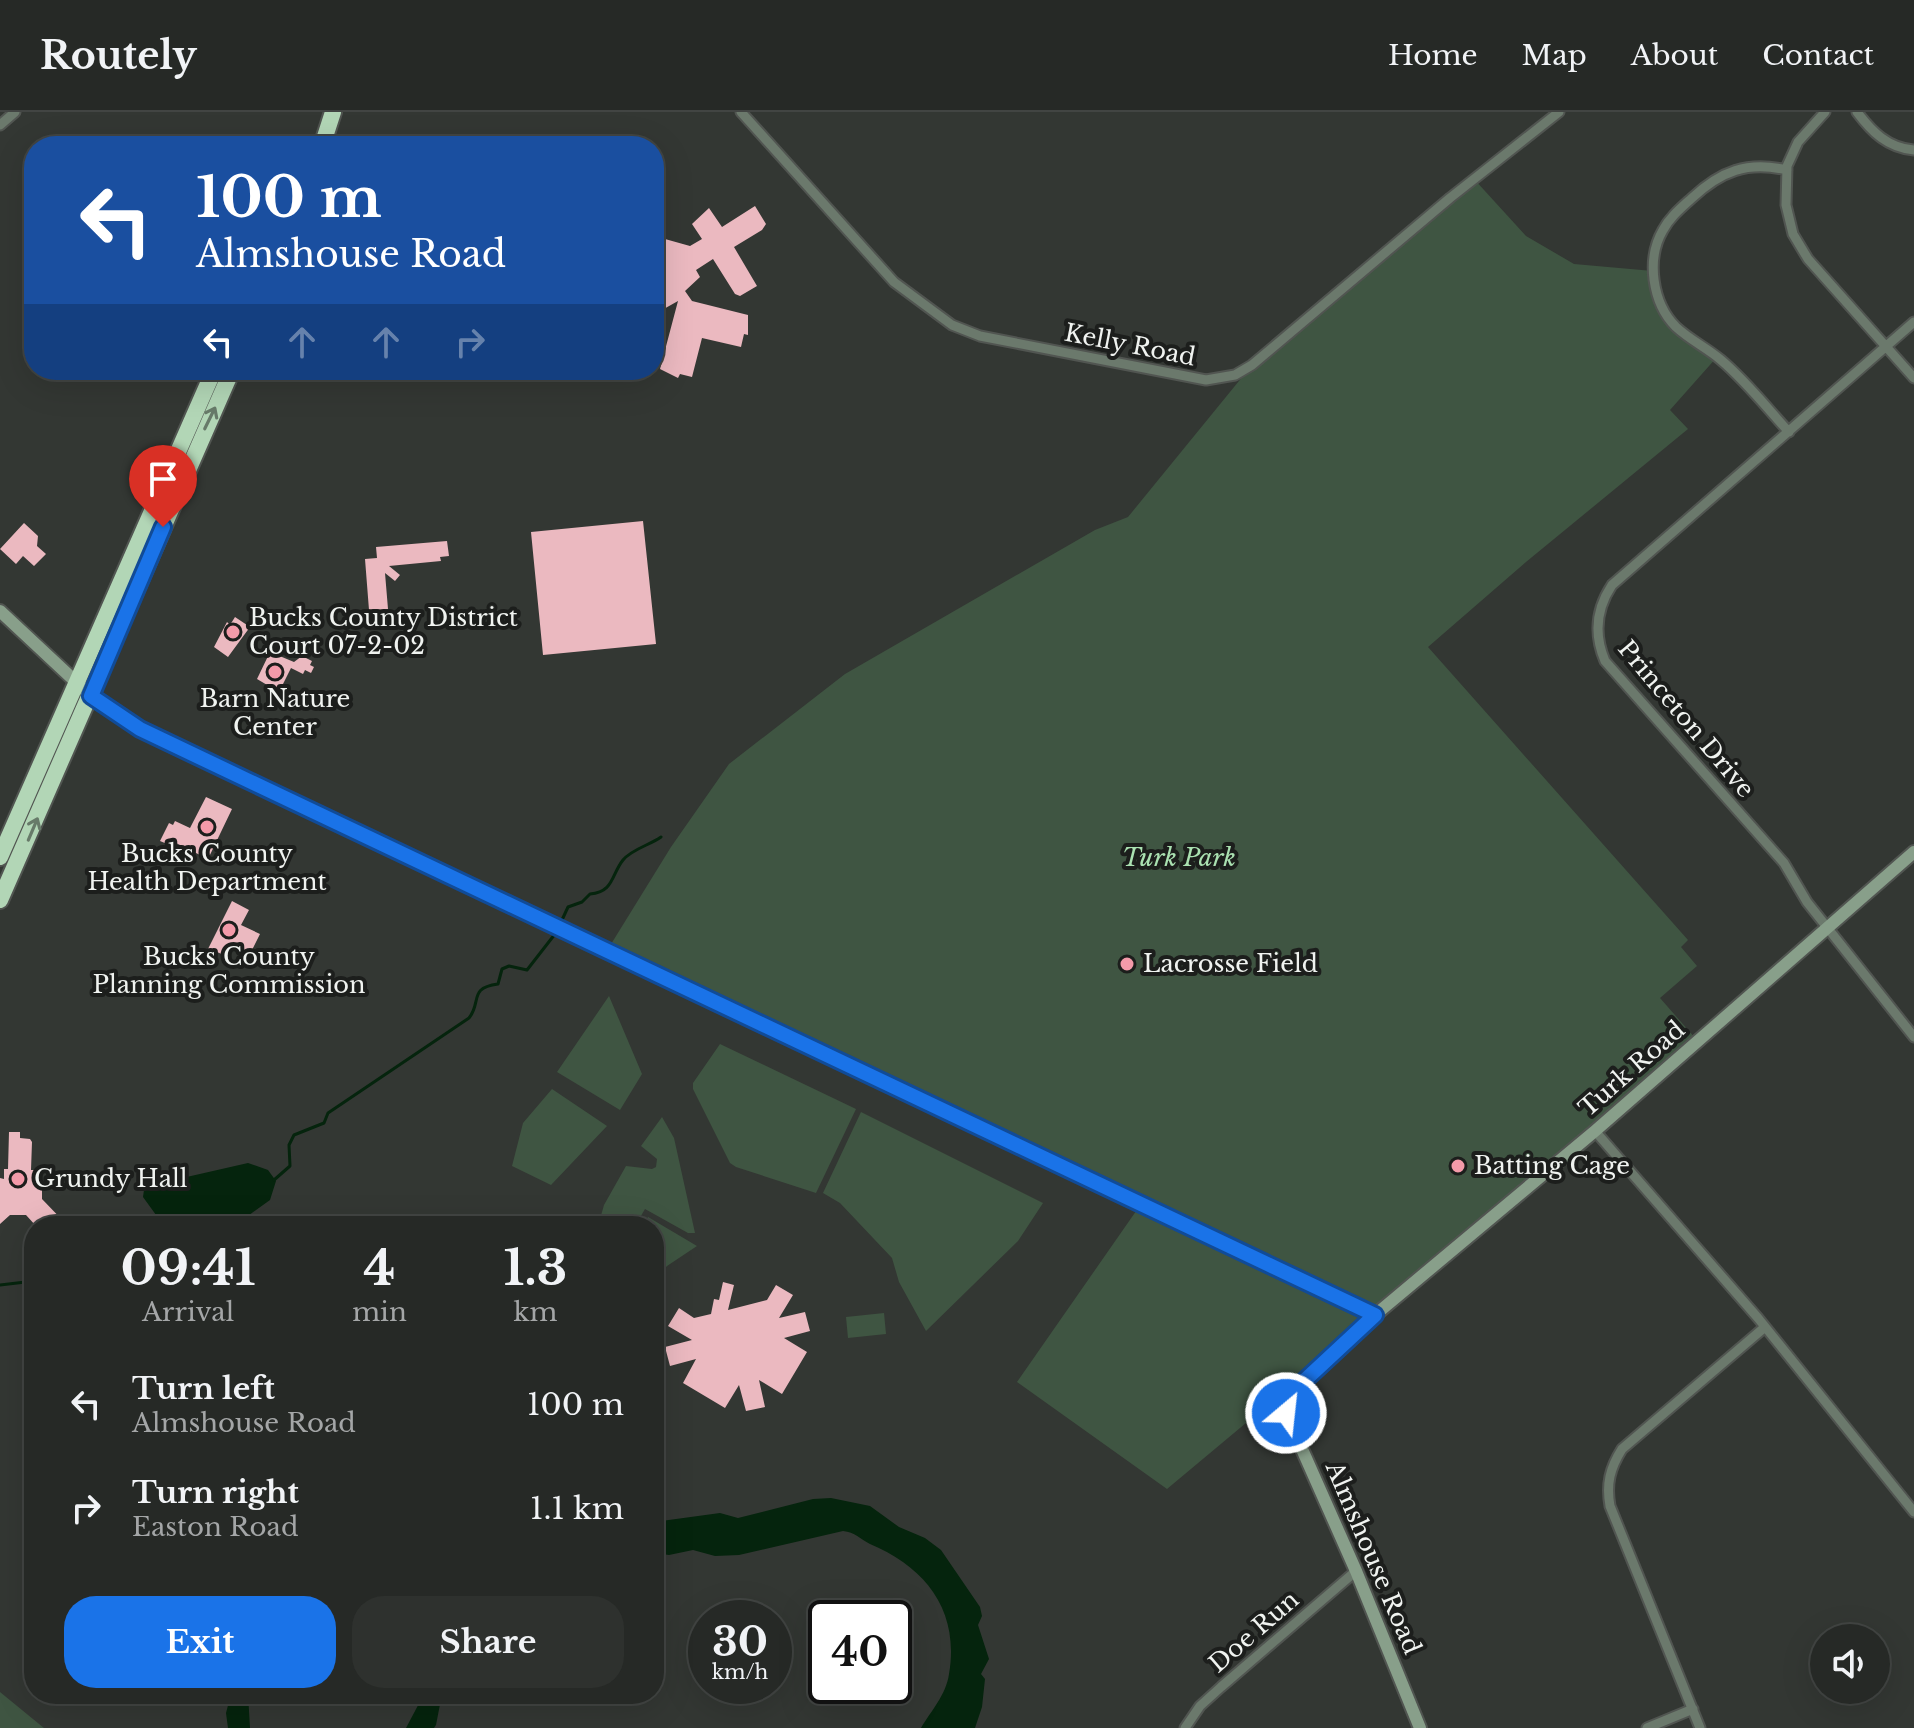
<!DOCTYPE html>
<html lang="en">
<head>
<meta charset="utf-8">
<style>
	body { margin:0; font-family:"Libre Baskerville",serif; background:#2e312e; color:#f1f3f6; height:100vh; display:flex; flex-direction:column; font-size:30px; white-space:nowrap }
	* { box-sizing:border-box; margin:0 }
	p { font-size:26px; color:#a4a6a7 }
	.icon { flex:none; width:44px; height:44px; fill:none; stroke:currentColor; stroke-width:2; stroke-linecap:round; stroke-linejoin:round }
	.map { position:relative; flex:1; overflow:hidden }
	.side { position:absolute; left:24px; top:1104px; width:640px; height:488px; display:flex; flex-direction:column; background:#262926; border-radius:32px; box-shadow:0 8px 32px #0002,0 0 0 2px #424543 }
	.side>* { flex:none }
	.banner { position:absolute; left:24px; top:24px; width:640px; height:244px; border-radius:32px; box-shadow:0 8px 32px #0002,0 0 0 2px #424543; background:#1a4fa0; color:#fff; overflow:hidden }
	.buttons { position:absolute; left:1810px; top:1512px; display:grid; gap:16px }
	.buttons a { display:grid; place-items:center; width:80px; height:80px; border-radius:50%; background:#262926; box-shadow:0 8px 32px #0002,0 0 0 2px #424543; font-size:40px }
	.speed { position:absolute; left:688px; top:1488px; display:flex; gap:16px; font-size:40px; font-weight:700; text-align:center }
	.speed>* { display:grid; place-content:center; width:104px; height:104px; border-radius:50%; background:#262926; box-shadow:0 8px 32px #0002,0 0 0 2px #424543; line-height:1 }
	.speed small { font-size:20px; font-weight:400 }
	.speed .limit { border:4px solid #111; border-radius:12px; background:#fff; color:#111 }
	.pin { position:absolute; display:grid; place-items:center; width:68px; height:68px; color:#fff; margin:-82px -34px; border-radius:50% 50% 50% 0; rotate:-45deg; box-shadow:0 0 8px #0007 }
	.pin .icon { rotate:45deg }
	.me { position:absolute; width:88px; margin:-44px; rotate:28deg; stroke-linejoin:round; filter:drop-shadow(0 0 6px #0008) }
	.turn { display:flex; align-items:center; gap:28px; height:168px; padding:0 40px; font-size:36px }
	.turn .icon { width:104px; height:104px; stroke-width:2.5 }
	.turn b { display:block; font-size:56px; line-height:68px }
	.lanes { display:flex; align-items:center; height:76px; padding:0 40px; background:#0003; justify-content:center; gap:40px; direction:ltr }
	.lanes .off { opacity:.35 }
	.eta { display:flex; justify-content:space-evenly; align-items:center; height:136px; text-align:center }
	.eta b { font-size:48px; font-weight:700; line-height:56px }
	.action { display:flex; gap:16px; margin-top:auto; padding:16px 40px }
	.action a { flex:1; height:92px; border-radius:32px; background:#1a73e8; color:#fff; font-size:32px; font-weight:700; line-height:92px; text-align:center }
	.action a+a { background:#2e312e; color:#f1f3f6 }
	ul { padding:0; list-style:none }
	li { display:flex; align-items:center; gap:24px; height:104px; padding:0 40px }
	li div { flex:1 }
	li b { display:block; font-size:30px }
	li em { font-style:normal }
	header { display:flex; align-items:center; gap:48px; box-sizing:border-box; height:112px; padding:0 40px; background:#262926; border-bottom:2px solid #424543 }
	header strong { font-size:38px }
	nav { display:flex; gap:44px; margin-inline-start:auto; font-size:28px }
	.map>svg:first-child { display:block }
	.green { fill:#3f5542 }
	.water { fill:#05240d }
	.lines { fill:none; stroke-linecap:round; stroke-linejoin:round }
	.stream { stroke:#05240d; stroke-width:3 }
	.building { fill:#ebb9c0 }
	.street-casing { stroke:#515551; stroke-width:13 }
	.secondary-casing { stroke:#515551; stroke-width:16 }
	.highway-casing { stroke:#515551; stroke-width:20 }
	.street { stroke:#6b796c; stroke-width:9 }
	.secondary { stroke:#889f8a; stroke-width:12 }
	.highway { stroke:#b2d6b6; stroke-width:16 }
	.oneway { stroke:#677a69 }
	.route-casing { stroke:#114b97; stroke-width:20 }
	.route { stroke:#1a73e8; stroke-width:14 }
	.poi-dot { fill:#f39aa9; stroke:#1c1e1c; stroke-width:3 }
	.labels { text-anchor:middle; stroke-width:8; stroke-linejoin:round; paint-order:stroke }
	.street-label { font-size:24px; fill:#f0f3f0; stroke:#1c1e1c }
	.poi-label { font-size:24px; fill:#f0f3f0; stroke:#1c1e1c; text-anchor:start }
	.park-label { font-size:24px; font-style:italic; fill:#aae1b1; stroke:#1c1e1c }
</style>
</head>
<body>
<header>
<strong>Routely</strong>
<nav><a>Home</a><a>Map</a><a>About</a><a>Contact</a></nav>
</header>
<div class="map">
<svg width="1914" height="1616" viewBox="0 0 1914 1616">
	<rect width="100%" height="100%" fill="#333733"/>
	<!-- green -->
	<path class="green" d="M 1474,67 L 1526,124 L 1574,152 L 1653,159 L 1663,199 L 1717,245 L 1670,298 L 1688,317 L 1526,450 L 1428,535 L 1688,828 L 1681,835 L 1697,854 L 1660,886 L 1696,927 L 1375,1203 L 1167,1377 L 1017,1270 L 1141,1092 L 608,837 L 671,735 L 729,652 L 845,562 L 1095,418 L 1128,405 L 1252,253 Z
		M 609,884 L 642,962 L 620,998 L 557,960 Z
		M 720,932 L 856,997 L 816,1081 L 736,1055 L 730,1051 L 693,977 L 693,971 Z
		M 552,977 L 607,1014 L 551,1073 L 512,1054 L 523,1011 Z
		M 861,1000 L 1043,1091 L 1018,1129 L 926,1219 L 899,1170 L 892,1146 L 840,1091 L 823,1081 Z
		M 662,1005 L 674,1026 L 695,1121 L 688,1121 L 645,1097 L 635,1114 L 598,1114 L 604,1093 L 626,1054 L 652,1057 L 656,1055 L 657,1047 L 641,1034 Z
		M 648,1105 L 697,1134 L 667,1154 L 654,1169 L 654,1114 L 643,1114 Z
		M 884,1201 L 886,1222 L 848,1226 L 846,1205 Z
		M 0,1580 L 44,1616 L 0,1616 Z"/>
	<!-- water -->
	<path class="water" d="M 248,1051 L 268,1058 L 276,1069 L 270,1088 L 234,1114 L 164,1114 L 143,1085 L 144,1078 L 156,1072 Z
		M 831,1386 L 870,1394 L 899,1415 L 925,1426 L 941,1438 L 980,1495 L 982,1504 L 978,1513 L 989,1547 L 981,1562 L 985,1567 L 982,1595 L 975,1616 L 921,1616 C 931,1599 946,1583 949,1562 C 960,1498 925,1455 870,1432 C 860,1427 855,1420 843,1419 L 739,1443 L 715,1444 L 693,1438 L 669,1443 L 654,1441 L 654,1410 L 720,1401 L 738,1406 L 813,1387 Z
		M 231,1582 L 248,1582 L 250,1616 L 228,1616 L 226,1601 Z
		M 424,1582 L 442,1582 L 436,1613 L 434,1616 L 406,1616 Z"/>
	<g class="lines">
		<!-- stream -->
		<path class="stream" d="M 562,808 L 568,795 L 582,790 L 590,782 C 614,780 611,763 623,748 C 632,737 650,733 661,725
			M 274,1068 L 290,1054 L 289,1033 L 294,1023 L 324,1011 L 328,1001 L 469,906 C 482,890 468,876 498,872 L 502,857 L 509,854 L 527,858 L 555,822
			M 0,1173 L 34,1169"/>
	</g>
	<!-- building -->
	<path class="building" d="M 755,94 L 766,112 L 762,118 L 734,135 L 757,174 L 740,184 L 735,182 L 713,147 L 696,158 L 700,165 L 685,179 L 692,189 L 748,203 L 748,223 L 744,222 L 741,235 L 702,226 L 692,265 L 680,262 L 678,266 L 660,257 L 678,189 L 662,198 L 658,191 L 654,194 L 654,134 L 665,127 L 690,134 L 702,127 L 692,112 L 709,96 L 722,115 Z
		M 643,409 L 656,532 L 543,543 L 531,420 Z
		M 24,411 L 38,424 L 37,434 L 46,442 L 34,454 L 23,444 L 16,452 L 0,437 Z
		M 447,429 L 449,444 L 440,445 L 441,449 L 389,454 L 400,463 L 395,469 L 385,461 L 388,497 L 369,498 L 365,447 L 377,446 L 376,435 Z
		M 235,505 L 250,515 L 228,545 L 214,535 L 227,510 L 230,513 Z
		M 270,540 L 294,550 L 302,544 L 312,549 L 310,553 L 314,555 L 311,561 L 305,558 L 303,562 L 291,556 L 279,580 L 257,567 Z
		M 206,685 L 232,697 L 208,747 L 174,730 L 172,734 L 160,729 L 169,711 L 173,713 L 175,709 L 190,716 Z
		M 232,789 L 249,798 L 241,813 L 260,822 L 250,842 L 232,833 L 226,844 L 217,840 L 213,847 L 205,843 Z
		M 9,1020 L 20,1020 L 20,1026 L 30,1027 L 32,1030 L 31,1058 L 35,1058 L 35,1067 L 39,1067 L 38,1076 L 42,1077 L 42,1087 L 68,1114 L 36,1114 L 26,1103 L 10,1103 L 0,1112 L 0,1066 L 4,1067 L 4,1057 L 8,1057 Z
		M 723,1170 L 734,1173 L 728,1198 L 767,1188 L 776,1173 L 793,1183 L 779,1206 L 805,1200 L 810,1219 L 784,1226 L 807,1240 L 782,1282 L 759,1268 L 765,1295 L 746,1299 L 739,1273 L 725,1296 L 683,1271 L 696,1247 L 670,1254 L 665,1235 L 692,1228 L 668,1214 L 679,1196 L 694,1206 L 711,1202 L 714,1187 L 719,1188 Z"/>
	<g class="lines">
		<defs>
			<path id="street" d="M 741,0 L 894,170 L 952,213 L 980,224 L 1206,268 L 1235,263 L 1252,253 L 1450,86 L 1559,0
				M 1825,0 L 1798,30 L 1787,54 L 1786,93 L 1793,122 L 1808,147 L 1914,266
				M 1857,0 C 1872,20 1888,36 1914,38
				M 0,13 L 15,0
				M 1787,58 C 1747,49 1721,59 1692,86 C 1681,96 1670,105 1663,118 C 1646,147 1652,191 1676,215 C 1690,228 1707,236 1721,248 C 1746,269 1767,296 1789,320
				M 1914,210 L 1612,473 C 1596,497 1594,523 1605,549 L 1784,751 L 1807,790 L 1914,925
				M 1595,1019 L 1758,1206 L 1914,1400
				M 1185,1616 L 1200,1594 L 1221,1575 L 1356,1459
				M 1647,1616 L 1693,1597
				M 1700,1616 L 1610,1394 C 1606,1372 1610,1356 1622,1337 L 1765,1215"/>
			<path id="secondary" d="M 0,499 L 91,584 L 140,617 L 1375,1203
				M 1420,1616 L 1356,1459 L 1286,1301 L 1289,1283 L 1375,1203 L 1595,1019 L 1914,740"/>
			<path id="highway" d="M 322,34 L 333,0
				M 0,745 L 214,258
				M 0,788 L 232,258"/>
		</defs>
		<!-- street casing -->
		<use href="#street" class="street-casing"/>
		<!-- secondary casing -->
		<use href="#secondary" class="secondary-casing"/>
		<!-- highway casing -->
		<use href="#highway" class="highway-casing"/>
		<!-- street -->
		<use href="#street" class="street"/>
		<!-- secondary -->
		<use href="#secondary" class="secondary"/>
		<!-- highway -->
		<use href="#highway" class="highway"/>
	</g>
	<!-- one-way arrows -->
	<defs><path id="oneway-shaft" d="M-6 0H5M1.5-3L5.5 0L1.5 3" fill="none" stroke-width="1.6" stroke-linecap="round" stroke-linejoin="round" transform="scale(2)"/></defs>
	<g class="oneway">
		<use href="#oneway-shaft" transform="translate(210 306) rotate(-64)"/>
		<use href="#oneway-shaft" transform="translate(33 717) rotate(-67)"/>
	</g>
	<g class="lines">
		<defs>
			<path id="route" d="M 163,415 L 91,584 L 140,617 L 247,668 L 1375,1203 L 1289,1283 L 1286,1301"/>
		</defs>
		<!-- route casing -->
		<use href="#route" class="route-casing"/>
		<!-- route -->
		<use href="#route" class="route"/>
	</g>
	<!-- markers -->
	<g class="poi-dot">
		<circle cx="233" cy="520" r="8"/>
		<circle cx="275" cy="560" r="8"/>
		<circle cx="207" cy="715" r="8"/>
		<circle cx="229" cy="818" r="8"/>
		<circle cx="1127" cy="852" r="8"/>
		<circle cx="1458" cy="1054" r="8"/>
		<circle cx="18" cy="1067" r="8"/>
	</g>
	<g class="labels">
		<!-- street labels -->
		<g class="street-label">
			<text transform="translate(1130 233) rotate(11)" y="8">Kelly Road</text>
			<text transform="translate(1686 607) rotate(50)" y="8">Princeton Drive</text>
			<text transform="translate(1632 957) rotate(-41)" y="8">Turk Road</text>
			<text transform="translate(1373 1446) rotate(67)" y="8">Almshouse Road</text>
			<text transform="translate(1254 1520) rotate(-41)" y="8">Doe Run</text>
		</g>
		<!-- poi labels -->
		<g class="poi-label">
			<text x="249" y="514">Bucks County District<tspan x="249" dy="28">Court 07-2-02</tspan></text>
			<text x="275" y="595" text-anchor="middle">Barn Nature<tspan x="275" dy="28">Center</tspan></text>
			<text x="207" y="750" text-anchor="middle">Bucks County<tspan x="207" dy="28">Health Department</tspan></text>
			<text x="229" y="853" text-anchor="middle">Bucks County<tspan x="229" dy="28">Planning Commission</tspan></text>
			<text x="1143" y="860">Lacrosse Field</text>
			<text x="1474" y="1062">Batting Cage</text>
			<text x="34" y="1075">Grundy Hall</text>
		</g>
		<!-- park labels -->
		<g class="park-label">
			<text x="1179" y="754">Turk Park</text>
		</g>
	</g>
</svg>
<div class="buttons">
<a><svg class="icon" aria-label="sound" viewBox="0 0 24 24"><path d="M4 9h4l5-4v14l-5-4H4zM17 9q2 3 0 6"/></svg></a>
</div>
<div class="speed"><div>30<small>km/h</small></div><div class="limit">40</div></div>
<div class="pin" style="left:163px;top:415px;background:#d93025"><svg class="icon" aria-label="arrive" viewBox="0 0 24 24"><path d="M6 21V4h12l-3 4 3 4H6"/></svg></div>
<svg class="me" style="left:1286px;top:1301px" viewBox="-20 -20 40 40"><circle r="17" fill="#1a73e8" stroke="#fff" stroke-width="3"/><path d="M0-11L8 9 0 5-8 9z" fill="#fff"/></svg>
<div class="banner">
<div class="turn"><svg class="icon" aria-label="left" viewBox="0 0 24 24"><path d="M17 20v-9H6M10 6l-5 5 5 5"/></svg><div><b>100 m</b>Almshouse Road</div></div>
<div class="lanes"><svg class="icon" aria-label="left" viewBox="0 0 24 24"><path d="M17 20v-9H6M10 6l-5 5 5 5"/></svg><svg class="icon off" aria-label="ahead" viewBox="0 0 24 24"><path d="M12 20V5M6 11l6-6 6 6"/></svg><svg class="icon off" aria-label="ahead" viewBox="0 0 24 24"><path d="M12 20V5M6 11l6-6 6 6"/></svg><svg class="icon off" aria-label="right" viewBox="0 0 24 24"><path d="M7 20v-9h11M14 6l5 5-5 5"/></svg></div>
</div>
<section class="side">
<div class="eta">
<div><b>09:41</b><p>Arrival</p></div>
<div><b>4</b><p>min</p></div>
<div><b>1.3</b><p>km</p></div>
</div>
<ul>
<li><svg class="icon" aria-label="left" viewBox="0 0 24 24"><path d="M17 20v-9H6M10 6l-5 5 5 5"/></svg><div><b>Turn left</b><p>Almshouse Road</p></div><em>100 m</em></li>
<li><svg class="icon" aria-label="right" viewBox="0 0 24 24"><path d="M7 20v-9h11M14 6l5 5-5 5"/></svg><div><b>Turn right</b><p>Easton Road</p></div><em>1.1 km</em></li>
</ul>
<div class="action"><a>Exit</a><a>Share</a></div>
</section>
</div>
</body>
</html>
